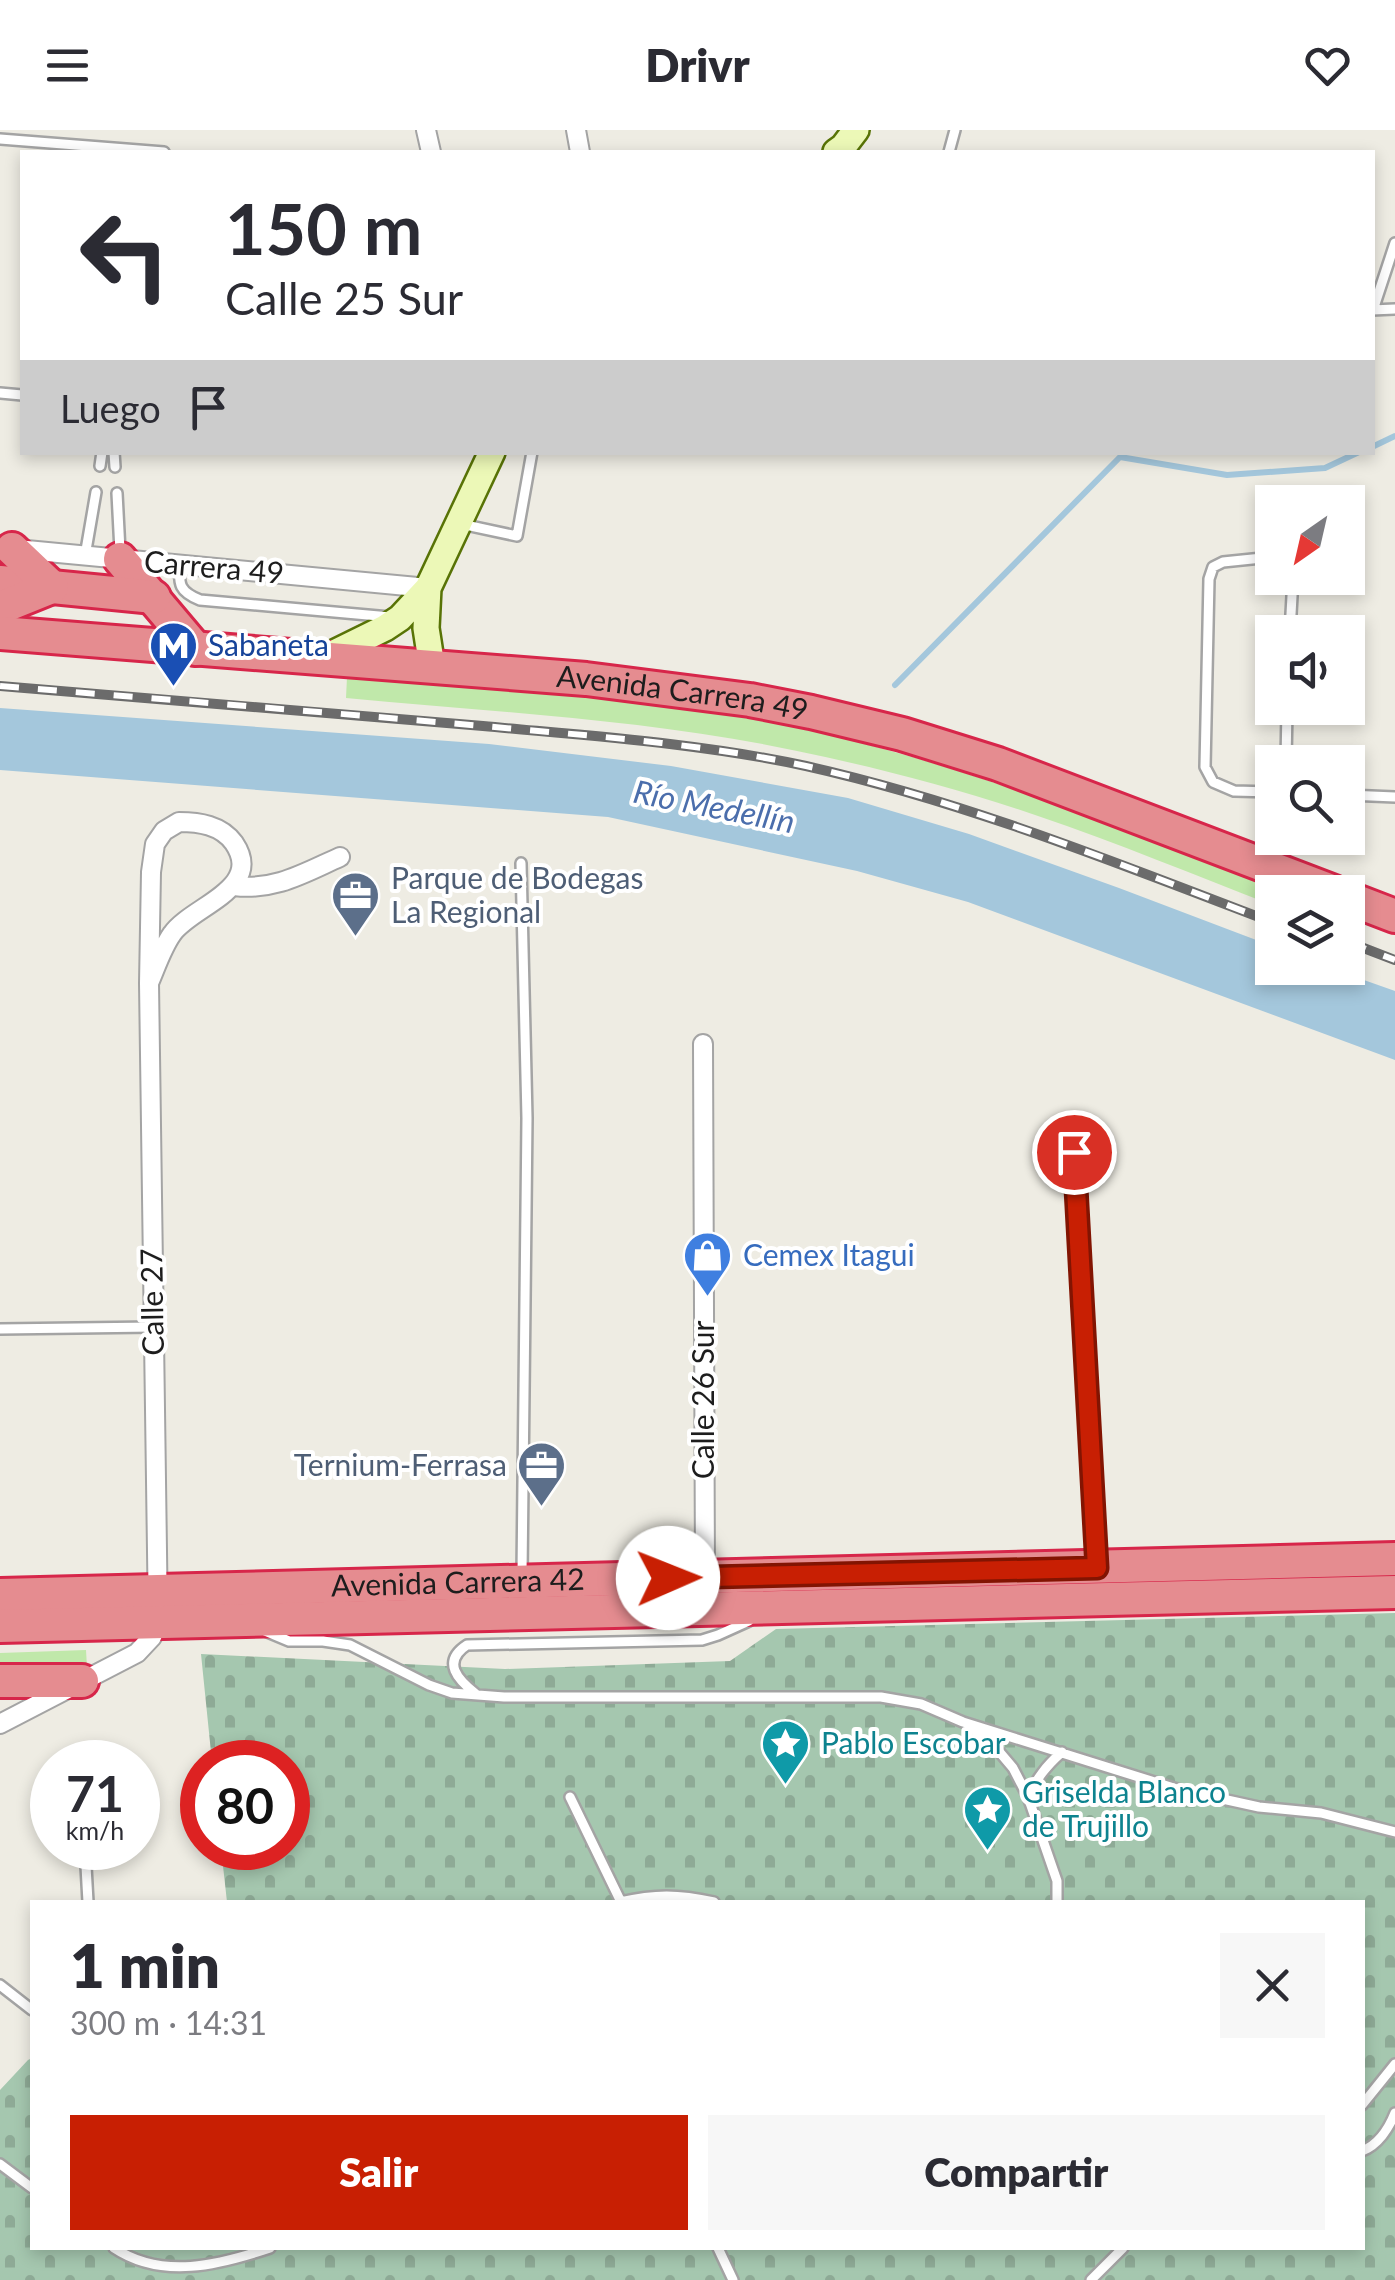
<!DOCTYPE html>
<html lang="es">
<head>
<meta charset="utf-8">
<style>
	body { margin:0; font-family:Lato,sans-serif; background:#f7f7f7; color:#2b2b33; height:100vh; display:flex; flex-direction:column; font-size:38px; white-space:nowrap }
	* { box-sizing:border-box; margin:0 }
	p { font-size:32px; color:#7c7c81 }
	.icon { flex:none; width:55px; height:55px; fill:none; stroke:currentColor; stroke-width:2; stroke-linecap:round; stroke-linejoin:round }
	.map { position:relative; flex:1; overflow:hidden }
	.sheet { position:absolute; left:30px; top:1770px; width:1335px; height:350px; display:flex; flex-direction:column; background:#fff; border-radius:0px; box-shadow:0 5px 15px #0003 }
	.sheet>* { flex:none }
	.hud { position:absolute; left:20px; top:20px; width:1355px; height:305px; border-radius:0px; box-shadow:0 5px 15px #0003; background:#fff; color:#2b2b33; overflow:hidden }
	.needle { width:65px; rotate:214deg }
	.fabs { position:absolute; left:1255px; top:355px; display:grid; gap:20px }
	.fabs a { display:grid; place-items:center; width:110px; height:110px; border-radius:0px; background:#fff; box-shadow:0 5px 15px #0003; font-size:50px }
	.speed { position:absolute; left:30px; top:1610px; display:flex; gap:20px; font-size:50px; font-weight:700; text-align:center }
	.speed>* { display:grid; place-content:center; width:130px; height:130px; border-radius:50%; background:#fff; box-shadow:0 5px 15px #0003; line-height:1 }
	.speed small { font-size:25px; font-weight:400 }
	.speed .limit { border:15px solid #d22; background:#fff; color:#111 }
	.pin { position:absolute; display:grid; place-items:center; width:85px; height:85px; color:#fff; margin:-42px; border:5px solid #fff; border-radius:50%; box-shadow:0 2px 10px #0007 }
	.me { position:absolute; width:110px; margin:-55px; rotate:89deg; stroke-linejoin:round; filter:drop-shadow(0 0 8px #0008) }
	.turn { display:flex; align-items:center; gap:35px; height:210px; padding:0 40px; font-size:45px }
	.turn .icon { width:130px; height:130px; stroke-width:2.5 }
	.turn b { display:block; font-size:70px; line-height:85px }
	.then { display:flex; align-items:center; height:95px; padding:0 40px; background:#0003; gap:20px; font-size:38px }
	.round { display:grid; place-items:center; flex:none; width:105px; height:105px; border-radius:0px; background:#f7f7f7 }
	.overview { display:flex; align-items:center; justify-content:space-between; height:170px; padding:0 40px }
	h1 { font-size:60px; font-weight:800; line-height:75px }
	.button { display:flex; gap:20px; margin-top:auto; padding:20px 40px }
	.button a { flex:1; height:115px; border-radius:0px; background:#c81f03; color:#fff; font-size:40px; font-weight:800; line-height:115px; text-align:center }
	.button a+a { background:#f7f7f7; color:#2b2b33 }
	header { display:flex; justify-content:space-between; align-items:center; height:130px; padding:0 40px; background:#fff; font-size:45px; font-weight:800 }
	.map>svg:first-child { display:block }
	.grass { fill:#c0e8aa }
	.cemetery { fill:url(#cemetery-stones) }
	.water { fill:#a4c7dc }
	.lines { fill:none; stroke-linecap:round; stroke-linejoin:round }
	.stream { stroke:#a4c7dc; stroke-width:6 }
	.lane-casing { stroke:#a4a4a4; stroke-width:14 }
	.street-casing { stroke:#a4a4a4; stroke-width:22 }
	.secondary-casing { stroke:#587306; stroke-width:30 }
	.highway-casing { stroke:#d7264a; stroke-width:38 }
	.lane { stroke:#fff; stroke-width:9 }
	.street { stroke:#fff; stroke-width:18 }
	.secondary { stroke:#ecf8b7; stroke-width:25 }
	.highway { stroke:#e58c90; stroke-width:32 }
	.rail-casing { stroke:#6b6b6b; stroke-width:10 }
	.rail { stroke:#fff; stroke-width:6; stroke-dasharray:19; stroke-linecap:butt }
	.route-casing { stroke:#821402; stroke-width:25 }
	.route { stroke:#c81f03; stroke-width:18 }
	.labels { text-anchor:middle; stroke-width:8; stroke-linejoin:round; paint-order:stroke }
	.street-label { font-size:30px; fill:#1d1d1d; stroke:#fff }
	.transit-label { font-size:30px; fill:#164399; stroke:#fff; text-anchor:start }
	.service-label { font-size:30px; fill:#4e5e75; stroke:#fff; text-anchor:start }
	.shop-label { font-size:30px; fill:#366cbe; stroke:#fff; text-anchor:start }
	.culture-label { font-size:30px; fill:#0d838f; stroke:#fff; text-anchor:start }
	.water-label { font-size:32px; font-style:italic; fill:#4b6eac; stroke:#fff }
</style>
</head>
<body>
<header><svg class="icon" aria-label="menu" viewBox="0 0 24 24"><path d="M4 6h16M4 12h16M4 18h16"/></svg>Drivr<svg class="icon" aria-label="heart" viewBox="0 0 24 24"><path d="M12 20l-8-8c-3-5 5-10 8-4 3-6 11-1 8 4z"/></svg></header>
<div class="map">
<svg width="1395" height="2150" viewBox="0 0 1395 2150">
	<defs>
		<pattern id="cemetery-stones" width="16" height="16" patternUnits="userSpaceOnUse" patternTransform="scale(2.5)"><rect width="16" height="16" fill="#a5c7af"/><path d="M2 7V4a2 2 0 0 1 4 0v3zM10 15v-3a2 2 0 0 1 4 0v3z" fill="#8eaa96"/></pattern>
	</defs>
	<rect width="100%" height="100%" fill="#eeece3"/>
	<!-- grass -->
	<path class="grass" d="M 347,547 C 490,558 635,564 776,593 C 953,629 1119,697 1286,762 L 1272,762 L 1272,775 C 1195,745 1117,713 1038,686 C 960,659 879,638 797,621 C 652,590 494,582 346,568 Z
		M 86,1520 L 87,1537 L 14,1539 L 0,1534 L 0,1523 Z"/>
	<!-- cemetery -->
	<path class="cemetery" d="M 1395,1483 L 1395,2150 L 0,2150 L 0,1960 L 28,1930 L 32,1928 L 32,2118 L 1362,2118 L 1362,1772 L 227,1772 L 221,1718 L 288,1718 L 288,1632 L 212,1632 L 201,1524 L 505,1539 L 730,1531 L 776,1499 Z"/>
	<!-- water -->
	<path class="water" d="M 0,578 L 489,614 L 671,636 L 848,668 L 969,704 L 1119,758 L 1272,816 L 1272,838 L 1330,838 L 1395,861 L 1395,930 L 968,772 L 857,741 L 608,687 L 0,640 Z"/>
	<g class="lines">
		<!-- stream -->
		<path class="stream" d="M 1372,317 L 1395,306
			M 895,555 L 1120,327 L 1227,345 L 1325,338 L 1359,322"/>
		<defs>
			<path id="lane" d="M 0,9 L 164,22
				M 949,22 L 955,0
				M 1372,180 L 1395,179
				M 1373,180 L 1395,113
				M 0,263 L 22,265
				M 114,322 L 115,337
				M 100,336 L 102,322
				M 117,363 L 120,421
				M 461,394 L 517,406 L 532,322
				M 85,426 L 96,362
				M 1272,427 L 1223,432 L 1213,437 L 1209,449 L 1205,637 L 1213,652 L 1234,661 L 1272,662
				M 180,434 C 178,455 180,462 200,470 L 390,487
				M 1290,502 L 1293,448
				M 1286,632 L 1287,578
				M 1348,665 L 1395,667
				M 521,733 L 527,988 L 522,1444
				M 0,1199 L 154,1197
				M 265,1501 L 289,1511 L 323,1511 L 350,1515 L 429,1555 L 452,1563 L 504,1567 L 881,1567 L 921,1574 L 963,1592 L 1177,1659 L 1259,1677 L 1321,1683 L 1395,1702
				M 476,1564 C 458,1550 441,1532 467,1515 L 702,1510 L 718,1505 L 749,1491
				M 969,1596 L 991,1612 L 1013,1638 L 1028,1667 L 1057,1751 L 1057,1772
				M 570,1667 L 621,1772
				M 1028,1667 C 1037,1648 1046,1636 1062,1622
				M 85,1718 L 88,1772
				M 620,1772 C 655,1764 678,1764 714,1772
				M 0,1855 L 32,1880
				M 1362,1975 L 1395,1934
				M 1362,2021 C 1378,2015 1389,1998 1395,1983
				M 0,2034 L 32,2058
				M 114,2118 C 162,2150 219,2135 270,2118
				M 718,2118 L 733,2150
				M 1091,2150 L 1123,2118"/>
			<path id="street" d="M 426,0 L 431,22
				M 576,0 L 580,22
				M 16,419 L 428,458
				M 179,692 C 199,692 221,695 234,713 C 265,759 191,776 172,804 C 162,818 156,837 149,853 L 151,742 L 155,714 L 164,701 Z
				M 234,756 C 275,761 304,743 340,727
				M 703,914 L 705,1447
				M 1074,1021 L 1097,1438
				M 0,1594 L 137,1523 L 152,1507 L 158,1492 L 149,853"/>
			<path id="secondary" d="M 836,22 L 843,17 L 856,0
				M 428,458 L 426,498 L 432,537
				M 322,529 L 385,498 L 400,488 L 428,458 L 492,322"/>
			<g id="highway">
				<path d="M 120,429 L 196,519"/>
				<path d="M 0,452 L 154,467"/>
				<path d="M 0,478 L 52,457 L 12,419"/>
				<path id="s1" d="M 0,503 L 586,549 L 750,570 L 811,582 L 902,604 L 998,634 L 1334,762"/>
				<path d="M 1348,768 L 1395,786"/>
				<path id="s2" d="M 0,1465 L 1395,1429"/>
				<path d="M 0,1496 L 1395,1462"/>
				<path d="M 0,1551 L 82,1551"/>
			</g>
		</defs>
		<!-- lane casing -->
		<use href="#lane" class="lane-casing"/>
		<!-- street casing -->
		<use href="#street" class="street-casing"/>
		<!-- secondary casing -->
		<use href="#secondary" class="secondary-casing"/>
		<!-- highway casing -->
		<use href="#highway" class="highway-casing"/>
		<!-- lane -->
		<use href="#lane" class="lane"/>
		<!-- street -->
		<use href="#street" class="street"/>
		<!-- secondary -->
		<use href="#secondary" class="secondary"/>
		<!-- highway -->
		<use href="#highway" class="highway"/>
		<defs>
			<path id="rail" d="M 0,556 C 161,569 322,582 483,596 C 590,606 700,613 806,636 C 967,672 1119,734 1272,792
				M 1348,812 L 1395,830"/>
		</defs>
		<!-- rail casing -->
		<use href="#rail" class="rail-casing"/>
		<!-- rail -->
		<use href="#rail" class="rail"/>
	</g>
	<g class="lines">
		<defs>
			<path id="route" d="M 668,1448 L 1097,1438 L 1074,1022"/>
		</defs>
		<!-- route casing -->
		<use href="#route" class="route-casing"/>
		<!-- route -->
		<use href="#route" class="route"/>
	</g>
	<!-- icons -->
	<defs>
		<symbol id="metro-pin" viewBox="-11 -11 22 30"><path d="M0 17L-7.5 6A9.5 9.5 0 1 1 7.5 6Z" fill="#1a4fb4" stroke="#fff"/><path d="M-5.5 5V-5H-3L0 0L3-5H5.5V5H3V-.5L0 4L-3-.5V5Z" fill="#fff"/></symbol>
		<symbol id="office-pin" viewBox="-11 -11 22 30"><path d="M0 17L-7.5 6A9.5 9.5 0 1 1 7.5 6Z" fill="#5c6f8a" stroke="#fff"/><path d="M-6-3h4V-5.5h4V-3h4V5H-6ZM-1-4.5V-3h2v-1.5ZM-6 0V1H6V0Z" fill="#fff"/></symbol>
		<symbol id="shop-pin" viewBox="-11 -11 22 30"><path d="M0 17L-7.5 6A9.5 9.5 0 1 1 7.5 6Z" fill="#3f7fe0" stroke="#fff"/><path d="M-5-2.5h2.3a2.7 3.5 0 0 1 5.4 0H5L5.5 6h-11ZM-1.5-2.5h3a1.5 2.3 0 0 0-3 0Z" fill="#fff"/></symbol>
		<symbol id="sight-pin" viewBox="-11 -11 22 30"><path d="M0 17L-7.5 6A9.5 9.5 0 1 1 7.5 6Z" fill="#0f9aa8" stroke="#fff"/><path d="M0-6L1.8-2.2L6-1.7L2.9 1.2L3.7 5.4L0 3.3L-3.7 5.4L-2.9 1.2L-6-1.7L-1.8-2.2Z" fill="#fff"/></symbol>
	</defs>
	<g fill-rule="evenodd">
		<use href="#metro-pin" x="146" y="488" width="55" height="75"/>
		<use href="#office-pin" x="328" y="738" width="55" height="75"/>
		<use href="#shop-pin" x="680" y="1098" width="55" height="75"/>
		<use href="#office-pin" x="514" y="1308" width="55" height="75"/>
		<use href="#sight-pin" x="758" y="1586" width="55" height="75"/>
		<use href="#sight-pin" x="960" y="1652" width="55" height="75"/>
	</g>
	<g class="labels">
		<!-- street labels -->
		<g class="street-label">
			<text transform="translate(214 438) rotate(5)" y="10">Carrera 49</text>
			<text dy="10" stroke="none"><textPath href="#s1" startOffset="685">Avenida Carrera 49</textPath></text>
			<text transform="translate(153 1172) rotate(-91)" y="10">Calle 27</text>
			<text transform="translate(704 1270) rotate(-90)" y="10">Calle 26 Sur</text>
			<text dy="10" stroke="none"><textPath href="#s2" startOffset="458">Avenida Carrera 42</textPath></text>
		</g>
		<!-- transit labels -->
		<g class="transit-label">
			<text x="208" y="526">Sabaneta</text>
		</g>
		<!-- service labels -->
		<g class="service-label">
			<text x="391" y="759">Parque de Bodegas<tspan x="391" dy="34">La Regional</tspan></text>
			<text x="507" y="1346" text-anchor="end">Ternium-Ferrasa</text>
		</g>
		<!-- shop labels -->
		<g class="shop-label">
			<text x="743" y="1136">Cemex Itagui</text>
		</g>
		<!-- culture labels -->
		<g class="culture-label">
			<text x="821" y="1624">Pablo Escobar</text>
			<text x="1022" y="1673">Griselda Blanco<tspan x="1022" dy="34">de Trujillo</tspan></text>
		</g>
		<!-- water labels -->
		<g class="water-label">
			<text transform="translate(714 677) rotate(11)" y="11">Río Medellín</text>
		</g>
	</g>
</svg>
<div class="fabs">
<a><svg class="needle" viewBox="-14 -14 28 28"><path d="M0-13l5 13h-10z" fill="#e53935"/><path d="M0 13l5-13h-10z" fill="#7c7c81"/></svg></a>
<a><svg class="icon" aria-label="sound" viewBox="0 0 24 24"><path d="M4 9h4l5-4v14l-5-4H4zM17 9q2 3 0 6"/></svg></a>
<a><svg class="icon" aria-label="search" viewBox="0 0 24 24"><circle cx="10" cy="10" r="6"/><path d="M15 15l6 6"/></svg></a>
<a><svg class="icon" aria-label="layers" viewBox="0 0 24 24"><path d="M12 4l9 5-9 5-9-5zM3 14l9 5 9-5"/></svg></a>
</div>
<div class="speed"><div>71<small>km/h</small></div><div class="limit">80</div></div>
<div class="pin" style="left:1074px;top:1022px;background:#d93025"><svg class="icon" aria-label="arrive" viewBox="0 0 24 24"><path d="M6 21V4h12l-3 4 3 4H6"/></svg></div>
<svg class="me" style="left:668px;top:1448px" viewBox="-20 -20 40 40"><circle r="19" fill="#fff"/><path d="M0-13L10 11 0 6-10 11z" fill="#c81f03"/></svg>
<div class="hud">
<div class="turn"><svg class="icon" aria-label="left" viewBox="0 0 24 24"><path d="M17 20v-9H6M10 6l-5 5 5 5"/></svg><div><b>150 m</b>Calle 25 Sur</div></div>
<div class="then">Luego<svg class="icon" aria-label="arrive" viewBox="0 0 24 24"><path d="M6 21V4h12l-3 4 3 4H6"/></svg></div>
</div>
<section class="sheet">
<div class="overview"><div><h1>1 min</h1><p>300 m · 14:31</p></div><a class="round"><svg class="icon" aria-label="close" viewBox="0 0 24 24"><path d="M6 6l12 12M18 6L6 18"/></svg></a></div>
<div class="button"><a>Salir</a><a>Compartir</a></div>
</section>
</div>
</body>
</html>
